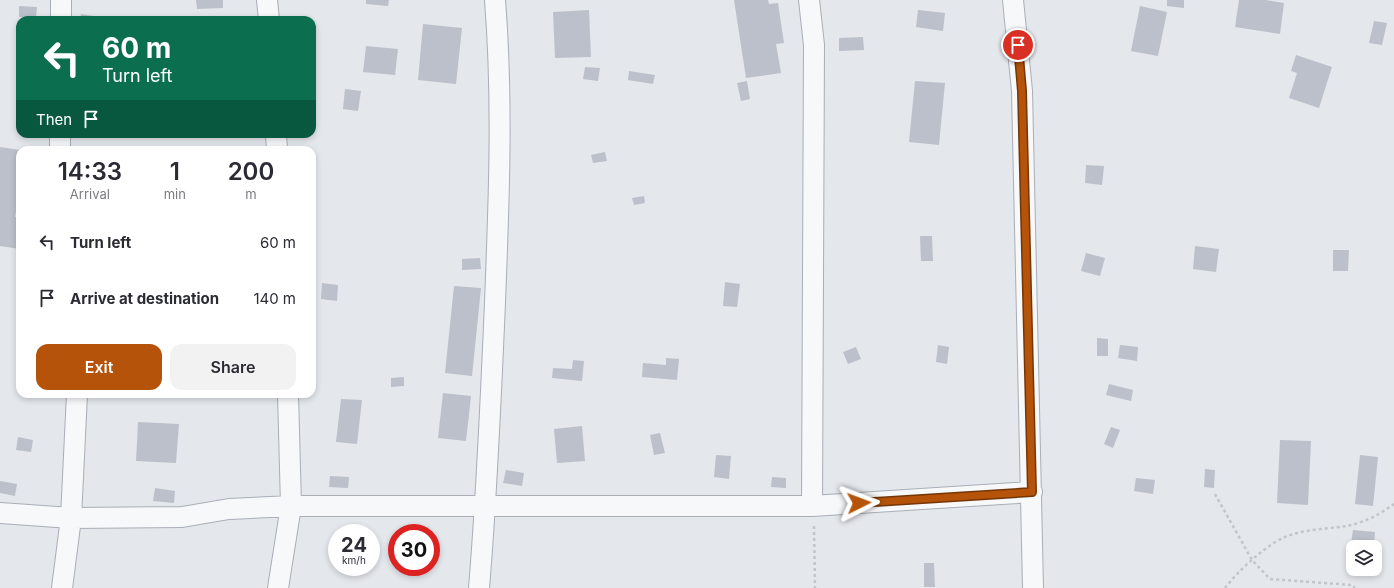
<!DOCTYPE html>
<html lang="en">
<head>
<meta charset="utf-8">
<style>
	body { margin:0; font-family:Inter,sans-serif; background:#f2f2f3; color:#2b2b33; height:100vh; display:flex; flex-direction:column; font-size:15px; white-space:nowrap }
	* { box-sizing:border-box; margin:0 }
	p { font-size:13px; color:#7c7c81 }
	.icon { flex:none; width:22px; height:22px; fill:none; stroke:currentColor; stroke-width:2; stroke-linecap:round; stroke-linejoin:round }
	.map { position:relative; flex:1; overflow:hidden }
	.drawer { position:absolute; left:16px; top:146px; width:300px; height:252px; display:flex; flex-direction:column; background:#fff; border-radius:12px; box-shadow:0 2px 6px #0003 }
	.drawer>* { flex:none }
	.top-card { position:absolute; left:16px; top:16px; width:300px; height:122px; border-radius:12px; box-shadow:0 2px 6px #0003; background:#0b6e4f; color:#fff; overflow:hidden }
	.tools { position:absolute; left:1346px; top:540px; display:grid; gap:8px }
	.tools a { display:grid; place-items:center; width:36px; height:36px; border-radius:8px; background:#fff; box-shadow:0 2px 6px #0003; font-size:20px }
	.speed { position:absolute; left:328px; top:524px; display:flex; gap:8px; font-size:20px; font-weight:700; text-align:center }
	.speed>* { display:grid; place-content:center; width:52px; height:52px; border-radius:50%; background:#fff; box-shadow:0 2px 6px #0003; line-height:1 }
	.speed small { font-size:10px; font-weight:400 }
	.speed .limit { border:6px solid #d22; background:#fff; color:#111 }
	.pin { position:absolute; display:grid; place-items:center; width:34px; height:34px; color:#fff; margin:-17px; border:2px solid #fff; border-radius:50%; box-shadow:0 1px 4px #0007 }
	.me { position:absolute; width:44px; margin:-22px; rotate:87deg; stroke-linejoin:round; filter:drop-shadow(0 0 3px #0008) }
	.turn { display:flex; align-items:center; gap:14px; height:84px; padding:0 20px; font-size:18px }
	.turn .icon { width:52px; height:52px; stroke-width:2.5 }
	.turn b { display:block; font-size:28px; line-height:34px }
	.then { display:flex; align-items:center; height:38px; padding:0 20px; background:#0003; gap:8px; font-size:15px }
	.eta { display:flex; justify-content:space-evenly; align-items:center; height:68px; text-align:center }
	.eta b { font-size:24px; font-weight:600; line-height:28px }
	.cta { display:flex; gap:8px; margin-top:auto; padding:8px 20px }
	.cta a { flex:1; height:46px; border-radius:12px; background:#b45309; color:#fff; font-size:16px; font-weight:600; line-height:46px; text-align:center }
	.cta a+a { background:#f2f2f3; color:#2b2b33 }
	ul { padding:0; list-style:none }
	li { display:flex; align-items:center; gap:12px; height:56px; padding:0 20px }
	li div { flex:1 }
	li b { display:block; font-size:15px }
	li em { font-style:normal }
	.map>svg:first-child { display:block }
	.building { fill:#bbc0ca }
	.lines { fill:none; stroke-linecap:round; stroke-linejoin:round }
	.street-casing { stroke:#a9aeb7; stroke-width:22 }
	.path { stroke:#c2c5cb; stroke-width:2.5; stroke-dasharray:3 3; stroke-linecap:butt }
	.street { stroke:#f7f8fa; stroke-width:20 }
	.route-casing { stroke:#753606; stroke-width:10 }
	.route { stroke:#b45309; stroke-width:7 }
</style>
</head>
<body>
<div class="map">
<svg width="1394" height="588" viewBox="0 0 1394 588">
	<rect width="100%" height="100%" fill="#e4e7ec"/>
	<!-- building -->
	<path class="building" d="M 196,0 L 223,0 L 223,8 L 197,9 Z
		M 366,0 L 389,0 L 388,6 L 366,4 Z
		M 734,0 L 768,0 L 769,4 L 778,3 L 784,43 L 776,44 L 781,73 L 746,78 Z
		M 1167,0 L 1184,0 L 1184,8 L 1167,6 Z
		M 1239,0 L 1265,0 L 1284,3 L 1280,34 L 1235,27 Z
		M 19,6 L 37,7 L 36,18 L 19,17 Z
		M 1140,6 L 1167,12 L 1158,56 L 1131,51 Z
		M 589,10 L 591,57 L 555,58 L 553,12 Z
		M 918,10 L 945,13 L 943,31 L 916,27 Z
		M 81,14 L 100,17 L 100,20 L 80,20 Z
		M 1374,21 L 1387,23 L 1382,45 L 1369,43 Z
		M 423,24 L 462,28 L 456,84 L 418,80 Z
		M 863,37 L 864,50 L 839,51 L 839,38 Z
		M 366,46 L 398,49 L 395,75 L 363,72 Z
		M 1296,55 L 1332,67 L 1319,108 L 1289,98 L 1297,73 L 1291,71 Z
		M 585,67 L 600,68 L 598,81 L 583,79 Z
		M 629,71 L 655,75 L 653,84 L 628,80 Z
		M 747,81 L 750,99 L 741,101 L 737,83 Z
		M 915,81 L 945,83 L 939,145 L 909,142 Z
		M 345,89 L 361,91 L 358,111 L 343,109 Z
		M 0,147 L 20,150 L 20,186 L 15,217 L 20,217 L 20,249 L 0,246 Z
		M 605,152 L 607,161 L 593,163 L 591,155 Z
		M 1086,165 L 1104,166 L 1102,185 L 1085,183 Z
		M 644,196 L 645,203 L 634,205 L 632,198 Z
		M 920,236 L 932,236 L 933,261 L 921,261 Z
		M 1195,246 L 1219,249 L 1216,272 L 1193,269 Z
		M 1333,250 L 1349,250 L 1348,271 L 1333,271 Z
		M 1086,253 L 1105,258 L 1100,276 L 1081,271 Z
		M 480,258 L 481,269 L 462,270 L 462,259 Z
		M 725,282 L 740,284 L 737,307 L 723,306 Z
		M 322,283 L 338,285 L 337,301 L 321,299 Z
		M 454,286 L 481,288 L 472,376 L 445,373 Z
		M 1097,338 L 1108,339 L 1108,356 L 1097,356 Z
		M 938,345 L 949,347 L 947,364 L 936,362 Z
		M 1120,345 L 1138,347 L 1137,361 L 1118,358 Z
		M 856,347 L 861,359 L 848,364 L 843,352 Z
		M 666,358 L 679,359 L 677,380 L 642,377 L 643,363 L 666,365 Z
		M 573,360 L 584,361 L 582,381 L 552,378 L 553,368 L 572,369 Z
		M 404,377 L 404,386 L 391,387 L 391,378 Z
		M 1109,384 L 1133,390 L 1131,401 L 1106,395 Z
		M 443,393 L 471,396 L 466,441 L 438,438 Z
		M 341,399 L 362,400 L 357,444 L 336,442 Z
		M 138,422 L 179,424 L 176,463 L 136,461 Z
		M 582,426 L 585,461 L 557,463 L 554,429 Z
		M 1111,427 L 1120,430 L 1113,448 L 1104,444 Z
		M 660,433 L 665,453 L 654,455 L 650,435 Z
		M 18,437 L 33,440 L 31,452 L 16,450 Z
		M 1280,440 L 1311,441 L 1308,505 L 1277,503 Z
		M 716,455 L 731,456 L 729,479 L 714,477 Z
		M 1360,455 L 1378,457 L 1373,506 L 1355,504 Z
		M 1205,469 L 1215,470 L 1214,488 L 1204,487 Z
		M 506,470 L 524,473 L 522,486 L 503,483 Z
		M 330,476 L 349,477 L 348,488 L 329,487 Z
		M 772,477 L 786,478 L 786,488 L 771,487 Z
		M 1136,478 L 1155,480 L 1153,494 L 1134,491 Z
		M 0,481 L 17,484 L 15,496 L 0,493 Z
		M 155,488 L 175,491 L 174,503 L 153,501 Z
		M 1353,530 L 1375,532 L 1374,545 L 1351,543 Z
		M 924,563 L 934,563 L 935,587 L 924,587 Z"/>
	<g class="lines">
		<defs>
			<path id="street" d="M 267,0 L 269,20
				M 809,0 L 814,45 L 812,506
				M 1013,0 L 1022,91 L 1033,588
				M 61,20 L 61,0
				M 276,134 L 277,150
				M 60,150 L 60,134
				M 77,394 L 71,518 L 182,517 L 229,509 L 291,506 L 812,506 L 1032,492
				M 0,513 L 71,518 L 62,588
				M 278,588 L 291,506 L 288,394
				M 479,588 C 487,493 491,397 495,302 C 499,201 503,100 495,0"/>
		</defs>
		<!-- street casing -->
		<use href="#street" class="street-casing"/>
		<!-- path -->
		<path class="path" d="M 1215,494 L 1252,560 L 1270,579 L 1352,585 L 1355,588
			M 814,526 L 815,588
			M 1225,588 C 1237,572 1265,546 1283,538 C 1302,529 1326,529 1347,526 C 1363,523 1381,514 1394,504"/>
		<!-- street -->
		<use href="#street" class="street"/>
	</g>
	<g class="lines">
		<defs>
			<path id="route" d="M 859,503 L 1032,492 L 1022,91 L 1018,45"/>
		</defs>
		<!-- route casing -->
		<use href="#route" class="route-casing"/>
		<!-- route -->
		<use href="#route" class="route"/>
	</g>
</svg>
<div class="tools">
<a><svg class="icon" aria-label="layers" viewBox="0 0 24 24"><path d="M12 4l9 5-9 5-9-5zM3 14l9 5 9-5"/></svg></a>
</div>
<div class="speed"><div>24<small>km/h</small></div><div class="limit">30</div></div>
<div class="pin" style="left:1018px;top:45px;background:#d93025"><svg class="icon" aria-label="arrive" viewBox="0 0 24 24"><path d="M6 21V4h12l-3 4 3 4H6"/></svg></div>
<svg class="me" style="left:859px;top:503px" viewBox="-20 -20 40 40"><path d="M0-17L14 15 0 8-14 15z" fill="#b45309" stroke="#fff" stroke-width="4"/></svg>
<div class="top-card">
<div class="turn"><svg class="icon" aria-label="left" viewBox="0 0 24 24"><path d="M17 20v-9H6M10 6l-5 5 5 5"/></svg><div><b>60 m</b>Turn left</div></div>
<div class="then">Then<svg class="icon" aria-label="arrive" viewBox="0 0 24 24"><path d="M6 21V4h12l-3 4 3 4H6"/></svg></div>
</div>
<section class="drawer">
<div class="eta">
<div><b>14:33</b><p>Arrival</p></div>
<div><b>1</b><p>min</p></div>
<div><b>200</b><p>m</p></div>
</div>
<ul>
<li><svg class="icon" aria-label="left" viewBox="0 0 24 24"><path d="M17 20v-9H6M10 6l-5 5 5 5"/></svg><div><b>Turn left</b></div><em>60 m</em></li>
<li><svg class="icon" aria-label="arrive" viewBox="0 0 24 24"><path d="M6 21V4h12l-3 4 3 4H6"/></svg><div><b>Arrive at destination</b></div><em>140 m</em></li>
</ul>
<div class="cta"><a>Exit</a><a>Share</a></div>
</section>
</div>
</body>
</html>
